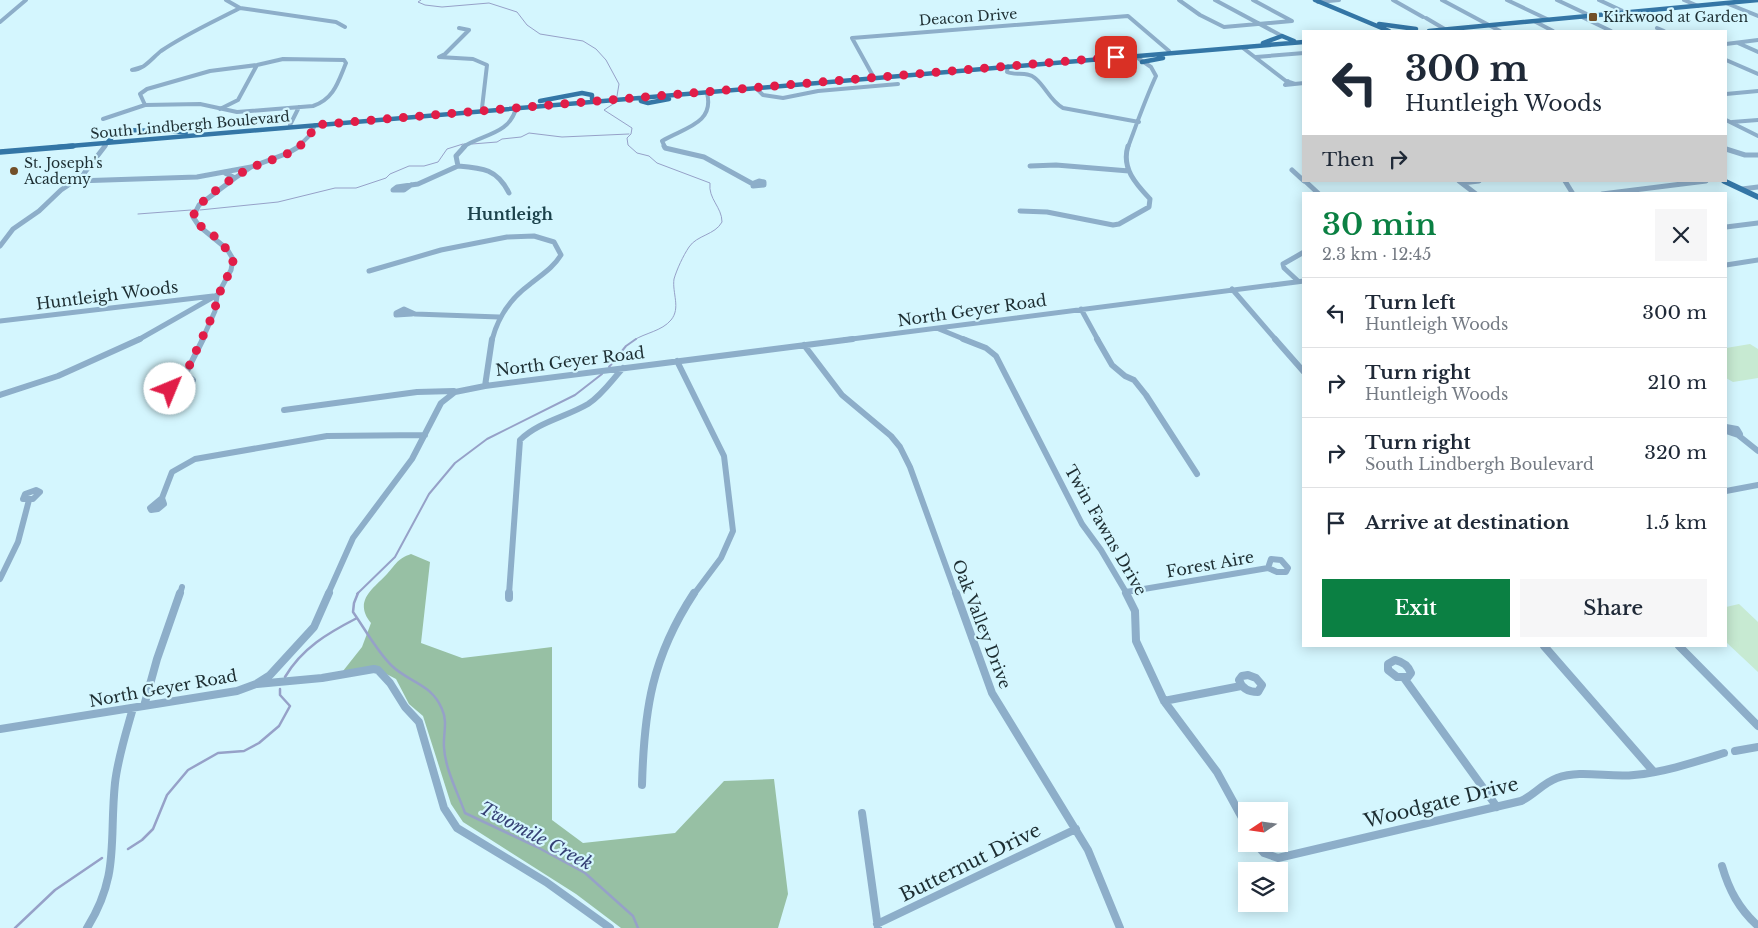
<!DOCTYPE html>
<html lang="en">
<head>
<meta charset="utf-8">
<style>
	body { margin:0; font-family:"Libre Baskerville",serif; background:#f6f6f7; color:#1f2937; height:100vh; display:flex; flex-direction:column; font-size:19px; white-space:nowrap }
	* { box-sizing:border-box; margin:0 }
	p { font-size:16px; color:#747a83 }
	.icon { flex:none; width:28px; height:28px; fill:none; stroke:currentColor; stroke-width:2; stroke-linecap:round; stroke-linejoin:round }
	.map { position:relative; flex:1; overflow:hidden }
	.side { position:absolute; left:1302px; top:192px; width:425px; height:455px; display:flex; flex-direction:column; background:#fff; border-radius:0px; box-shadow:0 2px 12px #0003 }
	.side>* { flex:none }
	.banner { position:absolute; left:1302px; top:30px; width:425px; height:152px; border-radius:0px; box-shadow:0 2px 12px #0003; background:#fff; color:#1f2937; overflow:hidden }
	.needle { width:32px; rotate:257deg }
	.fabs { position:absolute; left:1238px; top:802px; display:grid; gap:10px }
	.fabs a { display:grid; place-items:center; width:50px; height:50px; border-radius:0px; background:#fff; box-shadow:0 2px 12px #0003; font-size:25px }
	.pin { position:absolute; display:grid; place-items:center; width:42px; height:42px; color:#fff; margin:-21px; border-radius:10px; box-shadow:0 2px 8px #0006 }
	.me { position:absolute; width:55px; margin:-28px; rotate:45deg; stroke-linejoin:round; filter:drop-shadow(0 0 4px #0008) }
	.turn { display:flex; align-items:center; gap:18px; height:105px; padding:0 20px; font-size:22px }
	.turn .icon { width:65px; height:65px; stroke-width:2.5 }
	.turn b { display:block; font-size:35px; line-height:42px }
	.then { display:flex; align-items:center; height:48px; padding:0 20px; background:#0003; gap:10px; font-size:19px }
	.round { display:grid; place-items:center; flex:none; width:52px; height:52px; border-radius:0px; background:#f6f6f7 }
	.summary { display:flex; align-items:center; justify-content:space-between; height:85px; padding:0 20px }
	h1 { font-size:30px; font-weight:600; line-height:38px; color:#0b8043 }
	.action { display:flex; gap:10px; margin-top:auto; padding:10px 20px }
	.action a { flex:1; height:58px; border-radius:0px; background:#0b8043; color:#fff; font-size:20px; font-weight:600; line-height:58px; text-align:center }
	.action a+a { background:#f6f6f7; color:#1f2937 }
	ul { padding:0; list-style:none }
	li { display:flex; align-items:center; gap:15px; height:70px; padding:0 20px; border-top:1px solid #e0e1e3 }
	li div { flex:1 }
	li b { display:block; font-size:19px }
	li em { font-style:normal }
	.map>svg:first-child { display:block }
	.green { fill:#c7ead2 }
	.forest { fill:#97c0a4 }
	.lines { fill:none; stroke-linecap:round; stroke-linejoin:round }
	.stream-far2 { stroke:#96a1c8; stroke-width:1 }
	.stream-far1 { stroke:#96a1c8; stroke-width:2 }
	.stream { stroke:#96a1c8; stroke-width:2.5 }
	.minor-far3 { stroke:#8daec9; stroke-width:4 }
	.minor-far2 { stroke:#8daec9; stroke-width:5 }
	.minor-far1 { stroke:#8daec9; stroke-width:6 }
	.minor { stroke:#8daec9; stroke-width:8 }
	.major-far1 { stroke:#3476a6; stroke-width:4.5 }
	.major { stroke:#3476a6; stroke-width:5.5 }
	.route { stroke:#e11d48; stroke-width:9; stroke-dasharray:0 16.2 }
	.poi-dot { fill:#724f28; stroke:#d4f6fe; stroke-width:2 }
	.labels { text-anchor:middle; stroke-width:4.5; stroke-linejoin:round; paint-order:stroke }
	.far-street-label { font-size:14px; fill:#1d2e32; stroke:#d4f6fe }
	.far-poi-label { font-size:14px; fill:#1d2e32; stroke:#d4f6fe; text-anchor:start }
	.far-quarter-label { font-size:16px; font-weight:bold; fill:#1b424b; stroke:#d4f6fe }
	.street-label { font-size:16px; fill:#1d2e32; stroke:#d4f6fe }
	.water-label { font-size:18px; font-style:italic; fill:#364175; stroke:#d4f6fe }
	.near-street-label { font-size:19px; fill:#1d2e32; stroke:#d4f6fe }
</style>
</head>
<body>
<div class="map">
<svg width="1758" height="928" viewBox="0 0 1758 928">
	<rect width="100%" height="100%" fill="#d4f6fe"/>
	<!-- green -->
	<path class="green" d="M 1750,344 L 1758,349 L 1758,378 L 1733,382 L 1726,378 L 1726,348 Z
		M 1739,604 L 1758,622 L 1758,672 L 1726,642 L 1726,607 Z"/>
	<!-- forest -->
	<path class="forest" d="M 411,554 L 430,562 L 421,643 L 462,658 L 552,647 L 552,820 L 583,843 L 675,833 L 724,781 L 774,779 L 788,894 L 778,928 L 621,928 L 576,894 L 463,822 L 451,804 L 423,716 L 409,704 L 396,679 L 373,667 L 343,671 L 362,647 L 371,623 C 353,601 373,589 387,574 C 397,563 397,559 411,554 Z"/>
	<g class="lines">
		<!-- stream-far2 -->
		<path class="stream-far2" d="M 421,0 L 418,2 L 425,5 L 442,7 L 489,3 L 517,12 L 527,25 L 540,34 L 583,41 L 596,49 L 606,60 L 619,84 L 616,102 L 604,110 L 632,128 L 631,134 L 627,138 L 628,145 L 637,153 L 649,156 L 657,163 L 710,183 C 708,199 722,207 722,222 C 715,235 697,235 689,247 C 683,256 677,269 674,279 C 672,293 681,308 671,320 C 662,331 645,333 634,340
			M 472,144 L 497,142 L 502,139 L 521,137 L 529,133 L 562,137 L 629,134
			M 200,210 L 278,202 L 335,188 L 356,188 L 386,178 L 390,174 L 409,166 L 424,166 L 438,162 L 447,149 L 463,144
			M 138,214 L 191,210"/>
		<!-- stream-far1 -->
		<path class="stream-far1" d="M 609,367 L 626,346 L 636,339
			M 357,594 L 395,557 L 429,494 L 455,463 L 487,439 L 575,395 L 602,374"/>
		<!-- stream -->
		<path class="stream" d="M 358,593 L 354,603 L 353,612 C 365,629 376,650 391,665 C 409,683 431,683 442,709 C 448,722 443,734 444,747 C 445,769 458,793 465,813 L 537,847 L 585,873 L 633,916 L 638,928
			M 285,677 C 302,648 328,633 357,618
			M 128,849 L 142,840 L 153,829 L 167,795 L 188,770 L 218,753 L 244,751 L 259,743 L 279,726 L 290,706 L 280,695 L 280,689
			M 15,928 L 55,890 L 102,858"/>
		<!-- minor-far3 -->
		<path class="minor-far3" d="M 1179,0 L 1200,15 L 1224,27 L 1292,21 L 1253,0
			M 1215,0 L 1282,36
			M 1393,0 L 1423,17
			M 1442,0 L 1500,31
			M 1507,0 L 1549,20
			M 1557,0 L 1591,16
			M 1599,0 L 1627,13
			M 1684,0 L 1698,6
			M 1318,2 L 1339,0
			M 1726,3 L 1758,16
			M 240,8 L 336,22 L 345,27
			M 1582,17 L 1611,31
			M 1426,18 L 1448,31
			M 1534,21 L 1553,31
			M 0,22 L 26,0
			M 459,28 L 469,30 L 445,54 L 439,57 L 473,59 L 487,65 L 482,108
			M 1657,28 L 1664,31
			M 1738,43 L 1758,52
			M 1726,44 L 1758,40
			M 1243,48 L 1286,81 L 1295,84
			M 1256,57 L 1304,53
			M 283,59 L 344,60 L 346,63 C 338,82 334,99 313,106 L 237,112 L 200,104 L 145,105 L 140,94 L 147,89 L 210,71 L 257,65 Z
			M 1726,60 L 1758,74
			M 1008,66 L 1007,72 C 1016,76 1027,71 1035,78 C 1046,87 1050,101 1063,108 L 1139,122
			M 142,67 L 132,70 C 144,70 152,58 161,51 C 186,34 213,22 240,8 L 226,0
			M 873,76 L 852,38 L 1128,16 L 1169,51
			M 1288,81 L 1285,85 L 1304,83
			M 756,88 L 763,95 L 783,98 L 818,91 L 898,84
			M 1726,94 L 1758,91
			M 220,109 L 238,100 L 257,65
			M 103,119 L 145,105
			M 1726,120 L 1758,136
			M 1732,122 L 1758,120
			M 290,125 L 299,107
			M 104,147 L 107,143
			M 298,147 L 310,135 L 315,125
			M 463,147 C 483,134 510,134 516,108
			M 665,147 L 662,141 C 683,128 715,124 707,93
			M 1128,147 C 1137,123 1145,100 1156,76 L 1151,67 L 1132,54"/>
		<!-- minor-far2 -->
		<path class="minor-far2" d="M 664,146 L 665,148 L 704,157 L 753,184
			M 1726,149 L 1745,155 L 1758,155
			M 458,166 C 483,168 497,169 509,193
			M 1030,166 L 1056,165 L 1129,171
			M 1292,170 L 1304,181
			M 235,178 L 251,167 L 288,153 L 300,146
			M 76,181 L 197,177 L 251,167
			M 759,181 L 764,182 L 764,185 L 753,186 L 754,183 Z
			M 1305,181 L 1319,194
			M 1459,181 L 1476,194
			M 1565,181 L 1573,194
			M 1462,183 L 1479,181
			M 411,185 L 404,190 L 393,190 L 397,187 L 418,184 L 458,166 L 456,156 L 465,146
			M 1742,189 L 1758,187
			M 1602,194 L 1706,181
			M 1020,211 L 1047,212 L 1113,225 L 1119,224 L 1149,207 L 1150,199 C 1136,184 1121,168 1128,146
			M 1726,227 L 1758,223
			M 0,246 L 13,229 L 39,211 L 61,190 L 82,176 L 105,146
			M 1726,265 L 1758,260
			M 369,271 L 441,250 L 507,237 L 534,236 L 554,242 L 561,255 C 553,268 541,275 529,285 C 510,299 498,317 492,340
			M 1298,281 L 1284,268 L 1283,264 L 1304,252
			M 1232,289 L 1276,340
			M 1081,309 L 1098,340
			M 412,314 L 396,315 L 396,313 L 404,309 L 415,314 L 499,317
			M 0,321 L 213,296
			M 939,329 L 966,340
			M 138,340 L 217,295
			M 202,340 L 215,311 L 217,296 L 231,270 L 233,259 L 227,249 L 199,226 L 193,217 L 199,205 L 235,178 L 225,173
			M 844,340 L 1304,281"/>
		<!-- minor-far1 -->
		<path class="minor-far1" d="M 963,339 L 986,348 L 996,356 L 1082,524 L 1101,550 L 1127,594
			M 1097,339 L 1112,365 L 1125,376 L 1134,380 L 1146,395 L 1197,474
			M 1275,339 L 1304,372
			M 804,345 L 842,395 L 891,436 L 900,447 L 910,467 L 956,594
			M 677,361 L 724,456 L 733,531 L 721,558 L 694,594
			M 186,373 L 193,380 L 192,383 L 181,389 L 170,389 L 171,385 Z
			M 186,373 L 203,339
			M 485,386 L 492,339
			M 0,395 L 58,376 L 140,339
			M 284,410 L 417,392 L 454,391
			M 1726,427 L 1737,429 L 1740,434 L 1738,435
			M 1726,431 L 1738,435 L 1758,451
			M 36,490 L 40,492 L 33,499 L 23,499 L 25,494 Z
			M 1726,491 L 1758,485
			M 162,498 L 164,504 L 158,509 L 151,510 L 150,508 Z
			M 162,498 L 172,472 L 195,459 L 327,436 L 425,435
			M 1271,559 L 1281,560 L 1288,568 L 1286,572 L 1277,572 L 1268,568 Z
			M 0,579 L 18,542 L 29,500
			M 1126,592 L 1268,568
			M 180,594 L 182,587
			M 328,594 L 353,538 L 412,459 L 441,403 L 455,392 L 485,386 L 853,339
			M 509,594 L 520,440 C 538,422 566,417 588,404 C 602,395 612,380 623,368"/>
		<!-- minor -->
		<path class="minor" d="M 956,593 L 992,693 L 1088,850 L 1120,928
			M 1126,593 L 1135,611 L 1136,641 L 1164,701 L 1217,772 L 1246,825
			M 509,598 L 509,593
			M 1544,646 L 1653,771
			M 1679,646 L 1758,726
			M 1395,660 C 1403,662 1408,665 1411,673 L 1408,677 L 1397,677 L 1388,670 L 1388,664 Z
			M 1248,675 L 1256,678 L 1262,685 L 1258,692 C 1249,692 1242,689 1239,680 L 1242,676 Z
			M 1404,678 L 1497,807
			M 257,684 L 322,678 L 374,669 L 378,670 L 390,683 L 405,707 L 419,722 L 444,808 L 457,828 L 546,882 L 610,928
			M 1164,701 L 1241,686
			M 144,706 L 157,659 L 180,593
			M 0,729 L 237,691 L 256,684 L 270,675 L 314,627 L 329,593
			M 1735,751 L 1758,747
			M 642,785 C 644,709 652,657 694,593
			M 862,813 L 878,928
			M 1256,844 L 1264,853 L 1278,858 L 1521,801 C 1534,795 1543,783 1557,778 C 1581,769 1609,778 1634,775 C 1665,772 1695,762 1724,753
			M 1722,866 C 1729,890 1739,909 1758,926
			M 877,924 L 1076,829
			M 87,928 C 120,875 109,841 115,783 C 118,757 126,733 133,708"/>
		<!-- major-far1 -->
		<path class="major-far1" d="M 1315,0 L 1389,31
			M 1379,24 L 1416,29
			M 1429,31 L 1758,0
			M 1263,43 L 1282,36 L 1294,41
			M 1142,62 L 1163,58
			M 643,97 L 641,101 L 648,103 L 669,99
			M 540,101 L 582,93 L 592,95 L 592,99
			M 107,143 L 115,134 L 126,130 L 186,132
			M 58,147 L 1304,42"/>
		<!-- major -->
		<path class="major" d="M 0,152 L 73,146
			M 1724,181 L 1758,197"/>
	</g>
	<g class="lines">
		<!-- route -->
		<path class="route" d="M 170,389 L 171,384 L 186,373 L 215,310 L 217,295 L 223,288 L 233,262 L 232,256 L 218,239 L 194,221 L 193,217 L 196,209 C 208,195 236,174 253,167 C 279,156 303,154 315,125 L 1116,57"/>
	</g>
	<!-- markers -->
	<g class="poi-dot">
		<rect x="1588" y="12" width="10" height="10" rx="2.5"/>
		<circle cx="14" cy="171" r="5"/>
	</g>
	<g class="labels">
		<!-- far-street labels -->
		<g class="far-street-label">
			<text transform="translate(968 17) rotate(-4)" y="5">Deacon Drive</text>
			<text transform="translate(190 125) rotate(-5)" y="5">South Lindbergh Boulevard</text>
		</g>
		<!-- far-poi labels -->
		<g class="far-poi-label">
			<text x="1603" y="22">Kirkwood at Garden</text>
			<text x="24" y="168">St. Joseph's<tspan x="24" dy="16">Academy</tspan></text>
		</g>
		<!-- far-quarter labels -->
		<g class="far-quarter-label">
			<text x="510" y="220">Huntleigh</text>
		</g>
		<!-- street labels -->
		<g class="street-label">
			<text transform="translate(107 295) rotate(-7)" y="6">Huntleigh Woods</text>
			<text transform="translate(972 310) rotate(-8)" y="6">North Geyer Road</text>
			<text transform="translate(570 361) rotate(-7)" y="6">North Geyer Road</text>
			<text transform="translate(1106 530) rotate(60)" y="6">Twin Fawns Drive</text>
			<text transform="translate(1210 564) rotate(-10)" y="6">Forest Aire</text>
			<text transform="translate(982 624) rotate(69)" y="6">Oak Valley Drive</text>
			<text transform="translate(163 688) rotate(-10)" y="6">North Geyer Road</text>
		</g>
		<!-- water labels -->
		<g class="water-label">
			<text transform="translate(536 836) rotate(28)" y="6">Twomile Creek</text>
		</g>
		<!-- near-street labels -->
		<g class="near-street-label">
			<text transform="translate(1441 802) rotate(-14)" y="7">Woodgate Drive</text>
			<text transform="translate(970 862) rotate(-26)" y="7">Butternut Drive</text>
		</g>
	</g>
</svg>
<div class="fabs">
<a><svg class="needle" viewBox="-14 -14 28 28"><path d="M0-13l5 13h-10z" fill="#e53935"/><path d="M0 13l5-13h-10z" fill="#747a83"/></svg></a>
<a><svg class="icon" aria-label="layers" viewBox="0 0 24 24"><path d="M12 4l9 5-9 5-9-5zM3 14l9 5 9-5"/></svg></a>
</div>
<div class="pin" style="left:1116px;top:57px;background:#d93025"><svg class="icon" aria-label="arrive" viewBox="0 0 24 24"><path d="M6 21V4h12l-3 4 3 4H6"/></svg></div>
<svg class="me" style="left:170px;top:389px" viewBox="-20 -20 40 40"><circle r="19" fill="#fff"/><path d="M0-13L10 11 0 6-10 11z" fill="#e11d48"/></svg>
<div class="banner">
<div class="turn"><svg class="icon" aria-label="left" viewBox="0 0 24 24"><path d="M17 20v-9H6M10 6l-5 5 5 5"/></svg><div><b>300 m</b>Huntleigh Woods</div></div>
<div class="then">Then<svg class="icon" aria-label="right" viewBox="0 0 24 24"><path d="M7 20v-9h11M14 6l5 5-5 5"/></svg></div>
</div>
<section class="side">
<div class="summary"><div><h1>30 min</h1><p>2.3 km · 12:45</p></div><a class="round"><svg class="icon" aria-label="close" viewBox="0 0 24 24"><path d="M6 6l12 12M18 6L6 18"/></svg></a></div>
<ul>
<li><svg class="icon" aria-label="left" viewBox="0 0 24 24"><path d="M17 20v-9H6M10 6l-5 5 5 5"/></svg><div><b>Turn left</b><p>Huntleigh Woods</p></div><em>300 m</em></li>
<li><svg class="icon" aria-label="right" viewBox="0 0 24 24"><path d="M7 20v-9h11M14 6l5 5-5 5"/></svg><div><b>Turn right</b><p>Huntleigh Woods</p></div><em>210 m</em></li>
<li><svg class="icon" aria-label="right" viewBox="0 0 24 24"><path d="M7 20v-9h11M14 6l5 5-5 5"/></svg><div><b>Turn right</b><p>South Lindbergh Boulevard</p></div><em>320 m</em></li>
<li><svg class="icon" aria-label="arrive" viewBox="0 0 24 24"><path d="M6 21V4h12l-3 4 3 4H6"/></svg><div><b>Arrive at destination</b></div><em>1.5 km</em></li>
</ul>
<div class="action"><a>Exit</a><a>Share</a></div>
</section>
</div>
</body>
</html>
